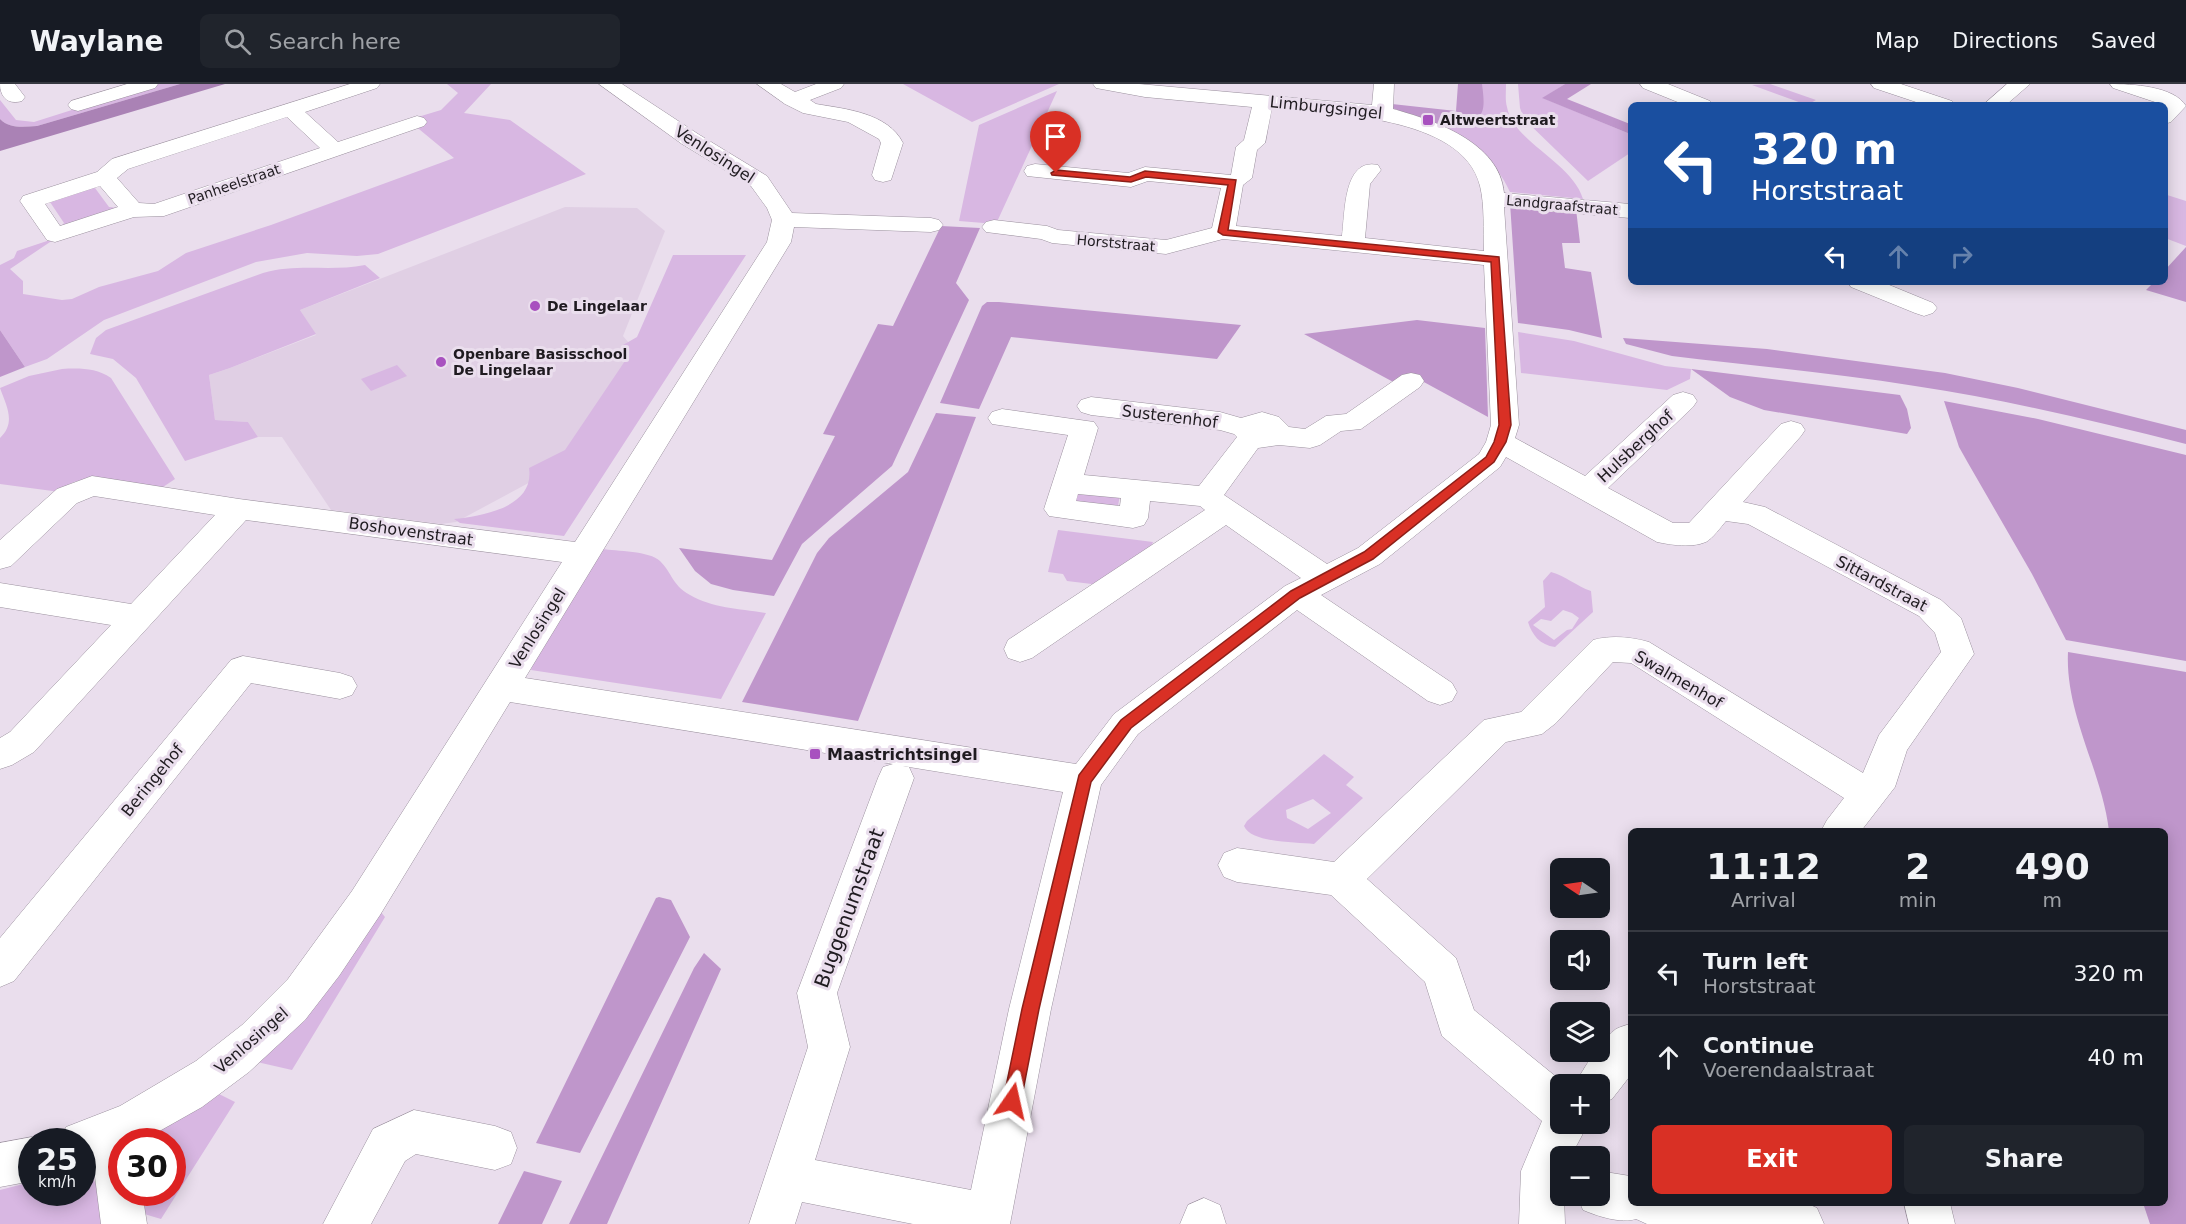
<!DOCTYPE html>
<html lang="en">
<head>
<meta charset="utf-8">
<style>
	body { margin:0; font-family:"DejaVu Sans",sans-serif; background:#20242c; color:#f1f3f6; height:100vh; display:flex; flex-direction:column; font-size:22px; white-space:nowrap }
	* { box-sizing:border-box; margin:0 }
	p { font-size:20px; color:#9ea1a6 }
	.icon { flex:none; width:33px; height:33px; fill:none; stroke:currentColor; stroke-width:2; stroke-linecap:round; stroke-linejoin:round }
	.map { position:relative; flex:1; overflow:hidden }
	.sheet { position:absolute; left:1628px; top:744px; width:540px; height:378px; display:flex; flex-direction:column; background:#171b24; border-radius:9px; box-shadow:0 3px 15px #0003 }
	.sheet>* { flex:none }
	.guide { position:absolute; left:1628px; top:18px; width:540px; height:183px; border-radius:9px; box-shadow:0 3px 15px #0003; background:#1a4fa0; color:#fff; overflow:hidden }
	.needle { width:39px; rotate:283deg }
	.buttons { position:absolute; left:1550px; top:774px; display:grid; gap:12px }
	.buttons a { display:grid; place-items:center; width:60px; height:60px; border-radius:9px; background:#171b24; box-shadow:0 3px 15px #0003; font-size:30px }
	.speed { position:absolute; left:18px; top:1044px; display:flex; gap:12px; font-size:30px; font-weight:700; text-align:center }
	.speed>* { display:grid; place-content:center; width:78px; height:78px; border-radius:50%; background:#171b24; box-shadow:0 3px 15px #0003; line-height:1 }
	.speed small { font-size:15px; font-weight:400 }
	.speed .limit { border:9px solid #d22; background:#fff; color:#111 }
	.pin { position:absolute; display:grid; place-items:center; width:51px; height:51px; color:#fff; margin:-62px -26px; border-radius:50% 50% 50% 0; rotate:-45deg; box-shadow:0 0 6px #0007 }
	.pin .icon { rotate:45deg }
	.me { position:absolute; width:66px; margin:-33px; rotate:11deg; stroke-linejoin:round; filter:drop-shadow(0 0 4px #0008) }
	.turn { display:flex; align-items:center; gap:21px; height:126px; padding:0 24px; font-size:27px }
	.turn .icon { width:78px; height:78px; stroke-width:2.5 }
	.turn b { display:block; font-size:42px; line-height:51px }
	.lanes { display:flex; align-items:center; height:57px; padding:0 24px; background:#0003; justify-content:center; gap:30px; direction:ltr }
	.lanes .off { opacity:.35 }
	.eta { display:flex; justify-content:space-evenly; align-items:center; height:102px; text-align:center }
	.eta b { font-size:36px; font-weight:600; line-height:42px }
	.primary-button { display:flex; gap:12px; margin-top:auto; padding:12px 24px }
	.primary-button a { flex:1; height:69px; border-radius:9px; background:#d93025; color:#fff; font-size:24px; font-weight:600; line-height:69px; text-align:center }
	.primary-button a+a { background:#20242c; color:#f1f3f6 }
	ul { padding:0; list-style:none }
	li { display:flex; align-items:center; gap:18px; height:84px; padding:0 24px; border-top:2px solid #363941 }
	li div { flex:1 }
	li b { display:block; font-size:22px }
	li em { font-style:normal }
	header { display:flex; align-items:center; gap:36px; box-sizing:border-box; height:84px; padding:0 30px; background:#171b24; border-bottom:2px solid #363941 }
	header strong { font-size:28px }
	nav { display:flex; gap:33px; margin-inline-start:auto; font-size:21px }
	.search { width:420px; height:54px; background:#20242c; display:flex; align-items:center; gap:15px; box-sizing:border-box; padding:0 21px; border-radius:9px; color:#9ea1a6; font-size:22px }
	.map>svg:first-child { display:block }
	.built { fill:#e0cfe4 }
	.green { fill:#d8b7e2; fill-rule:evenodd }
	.forest { fill:#bf96cb }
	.water { fill:#aa82b5 }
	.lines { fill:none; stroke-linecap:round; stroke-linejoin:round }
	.minor-casing { stroke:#9b919e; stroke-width:1 }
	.minor { fill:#fff; fill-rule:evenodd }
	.route { fill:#d93025; stroke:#8d1f18; stroke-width:1.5 }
	.poi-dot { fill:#a851bf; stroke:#eadeed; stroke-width:2 }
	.labels { text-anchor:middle; stroke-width:6; stroke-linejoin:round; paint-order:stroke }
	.far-poi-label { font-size:14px; font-weight:bold; fill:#1f1b20; stroke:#eadeed; text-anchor:start }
	.far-street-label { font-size:14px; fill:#1f1b20; stroke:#eadeed }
	.street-label { font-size:16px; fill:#1f1b20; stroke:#eadeed }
	.poi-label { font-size:16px; font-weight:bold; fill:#1f1b20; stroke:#eadeed; text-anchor:start }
	.near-street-label { font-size:20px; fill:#1f1b20; stroke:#eadeed }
</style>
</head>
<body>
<header>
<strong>Waylane</strong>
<div class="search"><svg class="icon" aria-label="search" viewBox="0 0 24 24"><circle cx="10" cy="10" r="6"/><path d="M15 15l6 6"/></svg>Search here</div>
<nav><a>Map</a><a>Directions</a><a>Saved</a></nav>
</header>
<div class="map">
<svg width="2186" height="1140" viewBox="0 0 2186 1140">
	<rect width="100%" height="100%" fill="#eadeed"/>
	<!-- built -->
	<path class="built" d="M 565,123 L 637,124 L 665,147 L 623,252 L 640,272 L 581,359 L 536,395 L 456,438 L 441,440 L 331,426 L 282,353 L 258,353 L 248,338 L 215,336 L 209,291 L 230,284 L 316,251 L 300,226 Z"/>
	<!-- green -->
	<path class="green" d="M 154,0 L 180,0 L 37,42 C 23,43 10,45 0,35 L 0,16 L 16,36 L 34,38 Z
		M 447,0 L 491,0 L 464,29 L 510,36 L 586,90 L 378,170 L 357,172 L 307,169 L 256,178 L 104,236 L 47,275 L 25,283 L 0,246 L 0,181 L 14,174 L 17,167 L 56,154 L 10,185 L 23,197 L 23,210 L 62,216 L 72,215 L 99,203 L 158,187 L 186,169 L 271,141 L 454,74 L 408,36 L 441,26 L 458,9 Z
		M 903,0 L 1059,0 L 972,38 Z
		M 1482,0 L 1506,0 C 1506,8 1505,16 1507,23 C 1513,58 1572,78 1583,115 L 1510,108 C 1496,76 1471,61 1442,43 C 1479,41 1483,37 1482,0 Z
		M 1518,0 L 1565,0 L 1543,14 L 1630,50 L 1630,69 L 1588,97 L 1524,35 L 1520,24 Z
		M 1770,0 L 1816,16 L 1807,21 L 1752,1 Z
		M 1057,7 L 996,140 L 959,137 L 979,41 Z
		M 89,103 L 95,104 L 109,123 L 118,124 L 60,144 L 64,139 L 50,118 L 45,120 L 43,118 Z
		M 2164,110 L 2186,117 L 2186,162 L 2165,154 Z
		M 673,171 L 746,171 L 564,452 L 460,439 L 454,435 C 483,432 535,423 529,384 L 565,366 L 629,271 L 623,261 L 637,253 Z
		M 365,181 L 380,194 L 300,226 L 316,250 L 230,284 L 209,291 L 215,336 L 248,338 L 258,353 L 185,377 L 136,294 L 113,275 L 90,270 L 96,254 L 106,246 L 263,189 C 297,179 331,188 365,181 Z
		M 1518,248 L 1574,257 L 1665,282 L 1691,285 L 1690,295 L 1667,306 L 1521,289 Z
		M 397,281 L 407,292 L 371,307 L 361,295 Z
		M 62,285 C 80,284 96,284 111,294 L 175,395 L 160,405 C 133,401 79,383 60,408 L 0,400 L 0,354 C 16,339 7,323 0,304 L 29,292 Z
		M 1078,406 L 1120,411 L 1118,422 L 1076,417 Z
		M 1058,446 L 1153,458 L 1148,472 L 1100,501 L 1067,497 L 1063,490 L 1048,488 Z
		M 602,465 C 616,467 650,467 660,477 C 673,490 671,500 690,511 C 712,524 741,525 766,529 L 721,615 L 531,586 L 537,567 Z
		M 1551,488 C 1566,492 1576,502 1591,507 L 1593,528 L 1555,563 C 1540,561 1532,551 1528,538 L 1545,523 L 1543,497 ZM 1563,526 L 1572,529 L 1579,534 L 1572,545 L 1567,546 L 1554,556 L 1533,541 L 1541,535 L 1551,537 Z
		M 1324,670 L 1354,693 L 1346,701 L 1363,714 L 1314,760 C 1296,758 1251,759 1244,742 L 1247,737 ZM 1313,715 L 1331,729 L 1308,745 L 1287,734 L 1286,726 Z
		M 379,826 L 385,833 L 292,986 L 257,978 L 321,915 Z
		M 217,1009 L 235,1018 L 161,1135 L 141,1129 L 137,1109 L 172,1108 L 172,1058 L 144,1057 L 154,1048 Z
		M 83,1090 C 103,1094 101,1123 104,1140 L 0,1140 L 0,1106 L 31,1098 L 32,1108 L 82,1108 Z"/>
	<!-- forest -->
	<path class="forest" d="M 1458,0 L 1482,0 C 1483,8 1485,21 1482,28 C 1467,60 1414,32 1392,24 L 1392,20 L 1456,27 Z
		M 1565,0 L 1591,0 L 1567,15 L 1630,40 L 1630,50 L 1542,14 Z
		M 1510,119 L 1576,125 L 1580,159 L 1562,159 L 1565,184 L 1591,188 L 1602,254 L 1569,246 L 1518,239 Z
		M 941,142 L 980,144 L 956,199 L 969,216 L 892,382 L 802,460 L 774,512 L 733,506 L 711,500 L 695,487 L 679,464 L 772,476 L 835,352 L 823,350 L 878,240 L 893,242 Z
		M 2186,163 L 2186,218 L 2146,206 L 2154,198 L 2164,198 L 2165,186 Z
		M 987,218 L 999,218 L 1241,241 L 1217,275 L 1011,253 L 979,325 L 940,319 L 982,222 Z
		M 1417,236 L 1485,244 L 1488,333 L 1411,291 L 1397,300 L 1304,250 Z
		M 0,246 L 25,283 L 0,293 Z
		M 1623,254 L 1767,265 L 1945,289 L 2018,304 L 2186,346 L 2186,360 C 2096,337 2007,316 1915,302 C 1835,289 1753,282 1672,272 L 1626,260 Z
		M 1691,285 L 1900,311 L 1907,325 L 1911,344 L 1907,350 L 1764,326 L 1730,313 Z
		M 1944,317 L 2038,335 L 2186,371 L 2186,577 L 2066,556 L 2032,490 L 1968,379 L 1959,363 Z
		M 936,329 L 976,333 L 858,637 L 742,618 L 817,469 L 829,454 L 908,388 Z
		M 2068,568 L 2186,588 L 2186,1140 L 2150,1140 L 2143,1119 L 2164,1119 L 2164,747 L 2109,747 C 2102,687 2065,630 2068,568 Z
		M 659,813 L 671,816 L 690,853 L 580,1069 L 536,1059 L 656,814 Z
		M 704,869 L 721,885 L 607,1140 L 569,1140 L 694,884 Z
		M 524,1087 L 562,1097 L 542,1140 L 498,1140 Z"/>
	<!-- water -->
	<path class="water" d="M 180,0 L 225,0 L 0,67 L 0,35 C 10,45 23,43 37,42 Z"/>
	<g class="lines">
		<defs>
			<path id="minor" d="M 0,0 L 15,0 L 25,13 L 22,17 C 9,21 0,14 0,0 Z
				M 127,0 L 158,0 L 155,4 L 78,27 L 71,25 L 68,21 L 71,17 Z
				M 350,0 L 380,0 L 377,4 L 305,28 L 338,58 L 417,32 L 424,34 L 427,38 L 424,42 L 164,132 L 134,133 L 55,158 L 47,156 L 20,117 L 23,112 L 97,88 L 112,75 ZM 287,33 L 320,64 L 154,120 L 139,119 L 117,94 L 128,85 ZM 100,102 L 118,123 L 60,142 L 45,120 Z
				M 599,0 L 622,0 L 698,50 L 767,92 L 792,129 L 931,134 L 939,136 L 943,141 L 939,146 L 931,148 L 794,143 L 791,158 L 525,594 L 1076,680 L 1114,630 L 1285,502 L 1301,494 L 1226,441 L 1032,574 L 1020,578 L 1008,574 L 1004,565 L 1008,556 L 1205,426 L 1200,422 L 1150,417 L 1148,434 L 1144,441 L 1133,444 L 1049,432 L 1044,425 L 1068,351 L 992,340 L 988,334 L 992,328 L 1002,325 L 1094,338 L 1098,344 L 1084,391 L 1199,402 L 1237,353 L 1234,350 L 1220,346 L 1091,331 L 1081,328 L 1077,322 L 1081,316 L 1091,313 L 1220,328 L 1241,334 L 1262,328 L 1279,333 L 1289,343 L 1305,345 L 1326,332 L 1346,330 L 1402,291 L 1411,289 L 1420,291 L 1424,297 L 1420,303 L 1361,345 L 1341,347 L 1320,361 L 1310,364 L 1279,361 L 1258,364 L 1224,411 L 1327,480 L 1358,464 L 1479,370 L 1486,358 L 1491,341 L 1484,181 L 1223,155 L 1166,170 L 1052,159 L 1041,155 L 986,148 L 982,143 L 986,138 L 994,136 L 1047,142 L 1058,146 L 1166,156 L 1212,144 L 1221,104 L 1148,97 L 1131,103 L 1027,92 L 1024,87 L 1027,82 L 1035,80 L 1128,89 L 1145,83 L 1231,91 L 1236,63 L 1244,56 L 1252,23 L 1145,13 L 1096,4 L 1093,0 L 1139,0 L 1372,21 L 1374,0 L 1394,0 L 1393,25 C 1433,36 1500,58 1504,109 L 1630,120 L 1630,134 L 1504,123 L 1519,341 L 1515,354 L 1585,392 L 1673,311 L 1683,308 L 1693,311 L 1697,317 L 1693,323 L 1608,404 L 1673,439 L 1689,439 L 1781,340 L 1791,337 L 1801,340 L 1805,346 L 1801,352 L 1743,418 L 1765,423 L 1941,516 L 1961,534 L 1974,570 L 1907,666 L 1895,703 L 1861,747 L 1821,747 L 1827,736 L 1844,714 L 1631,579 L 1613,578 L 1556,639 L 1542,650 L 1506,658 L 1367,795 L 1456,874 L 1474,926 L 1565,1000 L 1560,1000 L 1560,1040 L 1588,1040 L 1571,1072 L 1560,1072 L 1560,1112 L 1564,1112 L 1565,1140 L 1519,1140 L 1521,1087 L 1542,1037 L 1442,952 L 1425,898 L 1331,811 L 1237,798 L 1224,793 L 1218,781 L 1224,769 L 1237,764 L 1334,778 L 1484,636 L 1521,628 L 1593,556 C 1611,551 1631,553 1649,558 L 1863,689 L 1879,651 L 1941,568 L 1935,549 L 1919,532 L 1748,440 L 1726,437 C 1720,444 1713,454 1706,458 C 1692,464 1671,461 1657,458 L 1506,373 L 1500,383 L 1380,480 L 1321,511 L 1452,599 L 1457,608 L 1452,617 L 1440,621 L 1428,617 L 1297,526 L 1138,650 L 1101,701 L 1051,925 L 1010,1140 L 913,1140 L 802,1118 L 795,1140 L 749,1140 L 808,963 L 797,909 L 878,694 L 883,683 L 893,680 L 510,618 L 380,831 L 339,892 L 305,936 L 249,988 L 202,1023 L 140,1058 L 122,1058 L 122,1108 L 142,1108 L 147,1140 L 101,1140 L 93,1077 L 82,1081 L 82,1058 L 61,1058 L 66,1043 L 120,1022 L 196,977 L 242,941 L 288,895 L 352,807 L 562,478 L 246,436 L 34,668 L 12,681 L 0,685 L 0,654 L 10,648 L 111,541 L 0,523 L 0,499 L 131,520 L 215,431 L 94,412 L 77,419 L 11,482 L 0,485 L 0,456 L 57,405 L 92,392 L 239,415 L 575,458 L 767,158 L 772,136 L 767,124 L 751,102 L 682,60 ZM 1272,24 C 1330,30 1463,31 1480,102 C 1485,122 1483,146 1484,167 L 1365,154 L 1370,100 L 1381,86 L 1378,81 C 1343,73 1345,130 1342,152 L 1236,142 L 1243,101 L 1252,94 L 1257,66 L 1265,59 ZM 1078,410 L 1121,414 L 1120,422 L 1076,417 ZM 903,682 L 1063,708 L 1009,925 L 971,1106 L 815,1076 L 850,963 L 837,909 L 914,694 L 909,683 Z
				M 757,0 L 781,0 L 795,8 L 816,0 L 844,0 L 841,4 L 810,16 L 816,20 C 846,25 888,29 903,59 L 891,96 L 883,98 L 875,96 L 872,91 L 881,59 L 879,55 L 848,38 L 803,29 L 785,20 Z
				M 1640,0 L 1668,0 L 1710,17 L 1713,21 L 1685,21 L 1643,4 Z
				M 1871,0 L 1901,0 L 1952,17 L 1955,21 L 1925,21 L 1874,4 Z
				M 2007,0 L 2030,0 L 2006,21 L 1983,21 Z
				M 2110,0 C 2132,0 2174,2 2186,22 L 2171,38 L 2164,40 L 2164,21 L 2113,4 Z
				M 1848,198 L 1882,198 L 1933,219 L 1937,224 L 1933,229 L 1924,232 L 1915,229 L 1851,203 Z
				M 243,572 L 340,589 L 352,593 L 357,602 L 352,611 L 340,615 L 251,599 L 14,897 L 0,903 L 0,854 L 231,576 Z
				M 1630,940 L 1630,992 L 1612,1015 L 1599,1020 L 1599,1000 L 1576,1000 C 1581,986 1605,953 1616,945 C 1620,943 1626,941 1630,940 Z
				M 414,1026 L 495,1042 L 511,1048 L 517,1064 L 511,1080 L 495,1086 L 416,1070 L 405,1077 L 371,1140 L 323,1140 L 373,1045 Z
				M 32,1053 L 44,1058 L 32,1058 L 32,1097 L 0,1103 L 0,1059 Z
				M 1599,1087 L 1630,1092 L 1630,1119 L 1806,1119 L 1817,1124 L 1824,1140 L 1647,1140 L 1636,1135 C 1621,1140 1597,1132 1583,1126 L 1577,1112 L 1599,1112 Z
				M 1204,1114 L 1220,1121 L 1226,1140 L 1180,1140 L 1188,1121 Z
				M 1904,1119 L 1950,1119 L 1955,1140 L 1909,1140 Z"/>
		</defs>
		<!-- minor casing -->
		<use href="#minor" class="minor-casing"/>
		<!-- minor -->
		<use href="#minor" class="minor"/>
	</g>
	<!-- route -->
	<path class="route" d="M 1056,86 L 1130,93 L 1145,87 L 1236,96 L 1228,146 L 1499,173 L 1511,341 L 1506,358 L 1494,378 L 1373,475 L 1300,514 L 1131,644 L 1091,698 L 1039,925 L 1021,1017 L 1018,1023 L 1012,1026 L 1006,1023 L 1003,1017 L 1022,925 L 1079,691 L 1121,636 L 1291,507 L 1364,468 L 1486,373 L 1494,358 L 1499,341 L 1491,178 L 1223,151 L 1218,148 L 1228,101 L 1146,93 L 1131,98 L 1052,91 L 1051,89 Z"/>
	<!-- markers -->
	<g class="poi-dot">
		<rect x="1422" y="30" width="12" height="12" rx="3"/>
		<circle cx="535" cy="222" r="6"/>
		<circle cx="441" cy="278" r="6"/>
		<rect x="809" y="664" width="12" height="12" rx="3"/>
	</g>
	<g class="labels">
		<!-- far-poi labels -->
		<g class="far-poi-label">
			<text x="1440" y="41">Altweertstraat</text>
			<text x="547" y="227">De Lingelaar</text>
			<text x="453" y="275">Openbare Basisschool<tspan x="453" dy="16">De Lingelaar</tspan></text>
		</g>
		<!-- far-street labels -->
		<g class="far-street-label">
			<text transform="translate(234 100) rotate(-19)" y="5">Panheelstraat</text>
			<text transform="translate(1562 121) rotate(5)" y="5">Landgraafstraat</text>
			<text transform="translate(1116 159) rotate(5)" y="5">Horststraat</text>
		</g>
		<!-- street labels -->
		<g class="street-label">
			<text transform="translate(1326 23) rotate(6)" y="6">Limburgsingel</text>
			<text transform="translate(715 70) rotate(33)" y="6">Venlosingel</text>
			<text transform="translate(1170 332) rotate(7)" y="6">Susterenhof</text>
			<text transform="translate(1635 362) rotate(-43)" y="6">Hulsberghof</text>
			<text transform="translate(411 447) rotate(8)" y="6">Boshovenstraat</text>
			<text transform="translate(1882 499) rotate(28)" y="6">Sittardstraat</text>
			<text transform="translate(537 544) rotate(-58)" y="6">Venlosingel</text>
			<text transform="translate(1679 595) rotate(30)" y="6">Swalmenhof</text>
			<text transform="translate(152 696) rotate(-51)" y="6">Beringehof</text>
			<text transform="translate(251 956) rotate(-41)" y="6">Venlosingel</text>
		</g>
		<!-- poi labels -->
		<g class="poi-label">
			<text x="827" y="676">Maastrichtsingel</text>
		</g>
		<!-- near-street labels -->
		<g class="near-street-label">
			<text transform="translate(849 824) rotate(-70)" y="7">Buggenumstraat</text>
		</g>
	</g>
</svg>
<div class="buttons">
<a><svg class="needle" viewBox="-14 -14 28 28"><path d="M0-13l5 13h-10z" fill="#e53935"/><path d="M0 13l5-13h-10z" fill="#9ea1a6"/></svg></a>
<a><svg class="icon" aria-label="sound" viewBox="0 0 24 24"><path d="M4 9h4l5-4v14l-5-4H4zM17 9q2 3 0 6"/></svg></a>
<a><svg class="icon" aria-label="layers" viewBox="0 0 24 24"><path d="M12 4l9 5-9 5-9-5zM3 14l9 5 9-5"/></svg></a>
<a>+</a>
<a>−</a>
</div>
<div class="speed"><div>25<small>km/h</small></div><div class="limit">30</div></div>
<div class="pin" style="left:1056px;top:89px;background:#d93025"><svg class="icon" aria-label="arrive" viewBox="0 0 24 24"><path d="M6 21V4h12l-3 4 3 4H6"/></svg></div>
<svg class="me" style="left:1012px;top:1017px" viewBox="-20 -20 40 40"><path d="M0-17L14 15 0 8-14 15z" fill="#d93025" stroke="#fff" stroke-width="4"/></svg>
<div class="guide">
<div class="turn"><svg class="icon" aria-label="left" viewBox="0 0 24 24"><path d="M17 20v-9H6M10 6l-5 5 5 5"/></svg><div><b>320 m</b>Horststraat</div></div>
<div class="lanes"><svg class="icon" aria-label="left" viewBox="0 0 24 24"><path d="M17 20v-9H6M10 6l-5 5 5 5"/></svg><svg class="icon off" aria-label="ahead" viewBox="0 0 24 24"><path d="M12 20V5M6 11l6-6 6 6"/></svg><svg class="icon off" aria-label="right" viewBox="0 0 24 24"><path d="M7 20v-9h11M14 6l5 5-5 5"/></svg></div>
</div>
<section class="sheet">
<div class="eta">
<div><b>11:12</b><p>Arrival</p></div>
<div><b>2</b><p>min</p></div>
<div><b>490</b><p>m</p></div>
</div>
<ul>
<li><svg class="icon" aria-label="left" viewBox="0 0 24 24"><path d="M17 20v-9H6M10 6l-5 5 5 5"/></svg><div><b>Turn left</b><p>Horststraat</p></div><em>320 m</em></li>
<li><svg class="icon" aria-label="ahead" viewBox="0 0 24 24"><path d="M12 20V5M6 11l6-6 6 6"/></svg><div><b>Continue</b><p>Voerendaalstraat</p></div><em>40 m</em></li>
</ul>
<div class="primary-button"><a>Exit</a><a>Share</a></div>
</section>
</div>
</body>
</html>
